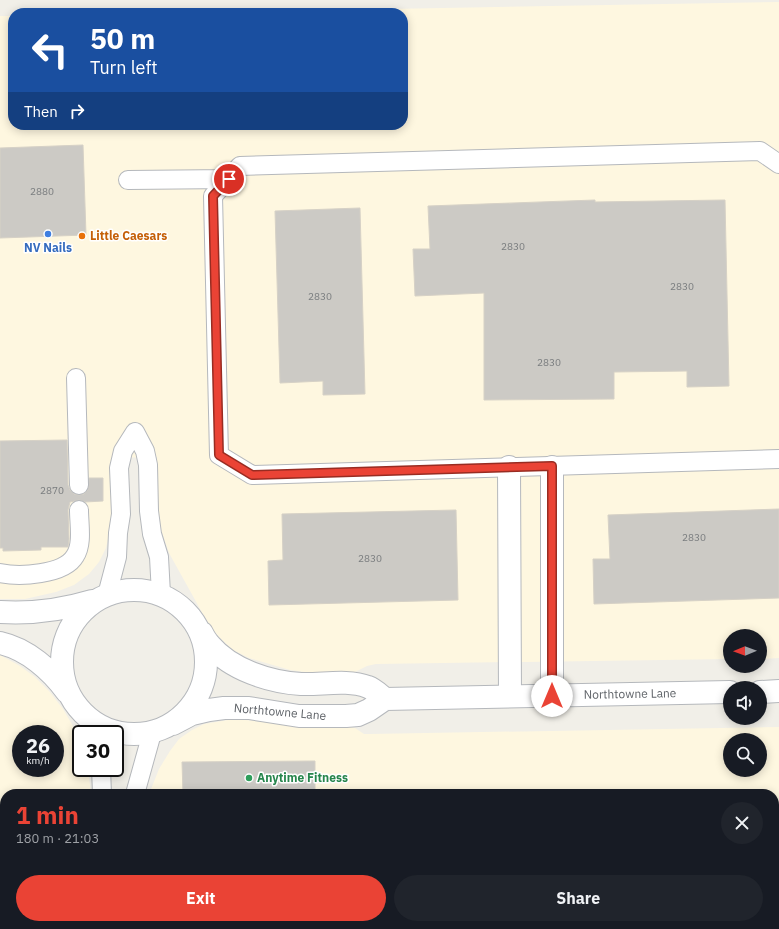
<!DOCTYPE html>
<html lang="en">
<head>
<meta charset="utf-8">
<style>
	body { margin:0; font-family:"IBM Plex Sans",sans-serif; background:#20242c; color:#f1f3f6; height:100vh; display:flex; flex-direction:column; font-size:15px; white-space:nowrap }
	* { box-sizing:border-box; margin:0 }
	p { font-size:13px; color:#9ea1a6 }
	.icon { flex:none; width:22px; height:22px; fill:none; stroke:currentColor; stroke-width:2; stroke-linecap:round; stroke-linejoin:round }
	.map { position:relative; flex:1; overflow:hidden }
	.panel { position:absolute; left:0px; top:789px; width:779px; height:140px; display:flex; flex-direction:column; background:#171b24; border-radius:16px 16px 0 0; box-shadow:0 2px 10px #0003 }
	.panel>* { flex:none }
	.banner { position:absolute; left:8px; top:8px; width:400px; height:122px; border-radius:16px; box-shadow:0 2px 10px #0003; background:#1a4fa0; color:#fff; overflow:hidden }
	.needle { width:26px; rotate:269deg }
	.controls { position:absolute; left:723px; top:629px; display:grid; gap:8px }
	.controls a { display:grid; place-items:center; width:44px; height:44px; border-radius:50%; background:#171b24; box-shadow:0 2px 10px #0003; font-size:20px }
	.speed { position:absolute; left:12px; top:725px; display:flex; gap:8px; font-size:20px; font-weight:700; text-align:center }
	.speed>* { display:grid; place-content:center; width:52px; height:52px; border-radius:50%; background:#171b24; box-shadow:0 2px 10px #0003; line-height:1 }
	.speed small { font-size:10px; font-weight:400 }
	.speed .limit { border:2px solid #111; border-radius:6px; background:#fff; color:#111 }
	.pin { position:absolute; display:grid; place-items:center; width:34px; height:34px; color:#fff; margin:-17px; border:2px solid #fff; border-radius:50%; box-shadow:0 1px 4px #0007 }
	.me { position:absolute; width:44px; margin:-22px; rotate:0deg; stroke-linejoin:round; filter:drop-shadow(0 0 3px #0008) }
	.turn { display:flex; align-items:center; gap:14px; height:84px; padding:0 16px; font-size:18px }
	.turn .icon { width:52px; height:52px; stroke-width:2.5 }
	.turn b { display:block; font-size:28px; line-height:34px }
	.then { display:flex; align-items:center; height:38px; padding:0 16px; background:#0003; gap:8px; font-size:15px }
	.round { display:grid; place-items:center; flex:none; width:42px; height:42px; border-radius:21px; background:#20242c }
	.summary { display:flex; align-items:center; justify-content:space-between; height:68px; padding:0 16px }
	h1 { font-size:24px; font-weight:700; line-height:30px; color:#ea4335 }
	.button { display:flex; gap:8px; margin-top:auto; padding:8px 16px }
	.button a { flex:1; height:46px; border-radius:24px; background:#ea4335; color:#fff; font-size:16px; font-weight:700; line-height:46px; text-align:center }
	.button a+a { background:#20242c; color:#f1f3f6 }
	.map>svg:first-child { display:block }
	.commercial { fill:#fef7e0; fill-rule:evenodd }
	.building { fill:#cccac5; stroke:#d6d1c6 }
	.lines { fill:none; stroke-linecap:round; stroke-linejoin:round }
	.lane-casing { stroke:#b5b8bc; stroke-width:20 }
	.street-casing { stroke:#b5b8bc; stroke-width:24 }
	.lane { stroke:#fff; stroke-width:18 }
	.street { stroke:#fff; stroke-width:22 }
	.route-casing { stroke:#982c22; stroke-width:10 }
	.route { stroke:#ea4335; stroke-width:7 }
	.shop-dot { fill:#3f7fe0; stroke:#fff; stroke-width:1.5 }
	.food-dot { fill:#e8710a; stroke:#fff; stroke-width:1.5 }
	.leisure-dot { fill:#2e9e5b; stroke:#fff; stroke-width:1.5 }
	.labels { text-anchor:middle; stroke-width:3; stroke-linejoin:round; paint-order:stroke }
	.number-label { font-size:10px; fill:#7a7d7f }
	.food-label { font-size:12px; font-weight:bold; fill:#c56008; stroke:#fff; text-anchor:start }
	.shop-label { font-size:12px; font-weight:bold; fill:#366cbe; stroke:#fff }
	.street-label { font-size:12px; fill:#5f6368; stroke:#fff }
	.leisure-label { font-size:12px; font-weight:bold; fill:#27864d; stroke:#fff; text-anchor:start }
</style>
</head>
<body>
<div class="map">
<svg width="779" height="929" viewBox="0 0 779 929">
	<rect width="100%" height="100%" fill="#f1efe8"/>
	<!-- commercial -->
	<path class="commercial" d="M 779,2 L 779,658 L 760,659 L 760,636 L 730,636 L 730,659 L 376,664 L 367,666 L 351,674 L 305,672 L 290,670 L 249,658 L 233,650 L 220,638 L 209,625 L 169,553 L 160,527 L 157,510 L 157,457 L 112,458 L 112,511 L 110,529 L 106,548 L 99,562 L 89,574 L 74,585 L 56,592 L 25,599 L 0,599 L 0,16 L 13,16 L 13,125 L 403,125 L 403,13 L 164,13 Z
		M 0,655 L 20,666 L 35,677 L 49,691 L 63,709 L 77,733 L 81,744 L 81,768 L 88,768 L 91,794 L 5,794 L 5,924 L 774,924 L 774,794 L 149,794 L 159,769 L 170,751 L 179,739 L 192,730 L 204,724 L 234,719 L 317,727 L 351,727 L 355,728 L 364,734 L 369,734 L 779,727 L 779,929 L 0,929 ZM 21,734 L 55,734 L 55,768 L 21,768 ZM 730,740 L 760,740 L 760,770 L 730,770 Z"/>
	<!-- building -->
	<path class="building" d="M 83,145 L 86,235 L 0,238 L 0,148 Z
		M 595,200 L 595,202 L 725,200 L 729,386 L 687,387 L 687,371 L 614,372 L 614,399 L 484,400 L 484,293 L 415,296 L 413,249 L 430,249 L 428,206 Z
		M 360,208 L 365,394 L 323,395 L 323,381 L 280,383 L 275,211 Z
		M 67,440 L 68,485 L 70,490 L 74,494 L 79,495 L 84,494 L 88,490 L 89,478 L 103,478 L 103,501 L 85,502 L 79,500 L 70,502 L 68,510 L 69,539 L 68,547 L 41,547 L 41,550 L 3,551 L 3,548 L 0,548 L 0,441 Z
		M 779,509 L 779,598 L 594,604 L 593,559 L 610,559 L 608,515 Z
		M 456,510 L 458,600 L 269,605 L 268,561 L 283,560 L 282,514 Z
		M 315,761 L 315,794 L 183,794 L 182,762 Z"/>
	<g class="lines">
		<defs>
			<path id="lane" d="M 779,164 L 760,151 L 240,166 L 213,196 L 219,455 L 252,475 L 779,459
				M 128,180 L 229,179
				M 76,378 L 79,485
				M 0,573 C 19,577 64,575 75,556 C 83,544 79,524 79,510
				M 107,595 L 117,557 L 118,533 L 121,514 L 119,468 L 123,451 L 135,432 L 145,451 L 148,465 L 149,511 L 152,534 L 159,557 L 161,594
				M 94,722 L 96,734
				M 101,768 L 102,794
				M 135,794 L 152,733
				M 115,929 L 115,924"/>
			<path id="street" d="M 509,467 L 510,696
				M 552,467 L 552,695
				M62 662a72 72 0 1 1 144 0a72 72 0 1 1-144 0Z
				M 0,612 C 32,614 62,610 92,601
				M 202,633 C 204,637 207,642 210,645 C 231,670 270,682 301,684 C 322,685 347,679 368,687 C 374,689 380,695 385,699
				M 0,643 C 27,649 51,670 67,692
				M 760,692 L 779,691
				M 173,724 L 192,714 L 209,710 L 224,708 L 249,708 L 299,716 L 346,716 L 358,715 L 369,710 L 385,699 L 730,692"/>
		</defs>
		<!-- lane casing -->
		<use href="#lane" class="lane-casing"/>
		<!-- street casing -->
		<use href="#street" class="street-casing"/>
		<!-- lane -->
		<use href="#lane" class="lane"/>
		<!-- street -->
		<use href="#street" class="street"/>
	</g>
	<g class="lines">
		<defs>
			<path id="route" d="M 229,179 L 213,196 L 219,455 L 252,475 L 552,466 L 552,696"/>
		</defs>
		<!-- route casing -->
		<use href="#route" class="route-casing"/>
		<!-- route -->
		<use href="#route" class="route"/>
	</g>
	<!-- markers -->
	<circle class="shop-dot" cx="48" cy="234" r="4"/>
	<circle class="food-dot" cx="82" cy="236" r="4"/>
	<circle class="leisure-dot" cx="249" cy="778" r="4"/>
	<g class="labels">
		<!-- number labels -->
		<g class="number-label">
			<text x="42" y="195">2880</text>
			<text x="513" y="250">2830</text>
			<text x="682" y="290">2830</text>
			<text x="320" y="300">2830</text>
			<text x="549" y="366">2830</text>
			<text x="52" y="494">2870</text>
			<text x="694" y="541">2830</text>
			<text x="370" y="562">2830</text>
		</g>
		<!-- food labels -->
		<g class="food-label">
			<text x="90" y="240">Little Caesars</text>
		</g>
		<!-- shop labels -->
		<g class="shop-label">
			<text x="48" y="252">NV Nails</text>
		</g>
		<!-- street labels -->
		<g class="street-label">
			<text transform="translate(630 694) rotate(-1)" y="4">Northtowne Lane</text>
			<text transform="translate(280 712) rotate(5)" y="4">Northtowne Lane</text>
		</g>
		<!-- leisure labels -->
		<g class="leisure-label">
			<text x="257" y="782">Anytime Fitness</text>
		</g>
	</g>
</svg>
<div class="controls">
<a><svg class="needle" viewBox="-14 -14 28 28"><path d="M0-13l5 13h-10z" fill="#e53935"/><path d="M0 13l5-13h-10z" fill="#9ea1a6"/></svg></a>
<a><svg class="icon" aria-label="sound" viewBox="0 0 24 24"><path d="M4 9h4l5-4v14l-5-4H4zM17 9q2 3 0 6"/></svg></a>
<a><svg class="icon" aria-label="search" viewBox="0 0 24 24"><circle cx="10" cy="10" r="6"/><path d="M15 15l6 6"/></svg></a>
</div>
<div class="speed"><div>26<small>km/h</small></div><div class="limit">30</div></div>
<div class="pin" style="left:229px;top:179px;background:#d93025"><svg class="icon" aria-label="arrive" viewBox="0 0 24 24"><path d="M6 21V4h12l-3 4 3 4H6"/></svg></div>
<svg class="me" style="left:552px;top:696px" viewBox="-20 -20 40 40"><circle r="19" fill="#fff"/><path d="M0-13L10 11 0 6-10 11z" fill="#ea4335"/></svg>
<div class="banner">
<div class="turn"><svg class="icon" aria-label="left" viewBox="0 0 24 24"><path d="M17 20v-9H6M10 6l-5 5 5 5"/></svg><div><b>50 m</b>Turn left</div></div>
<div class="then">Then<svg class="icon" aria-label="right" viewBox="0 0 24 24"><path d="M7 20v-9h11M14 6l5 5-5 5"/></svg></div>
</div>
<section class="panel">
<div class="summary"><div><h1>1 min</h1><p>180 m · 21:03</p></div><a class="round"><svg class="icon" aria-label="close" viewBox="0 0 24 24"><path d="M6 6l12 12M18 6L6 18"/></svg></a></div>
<div class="button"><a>Exit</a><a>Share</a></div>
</section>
</div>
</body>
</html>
